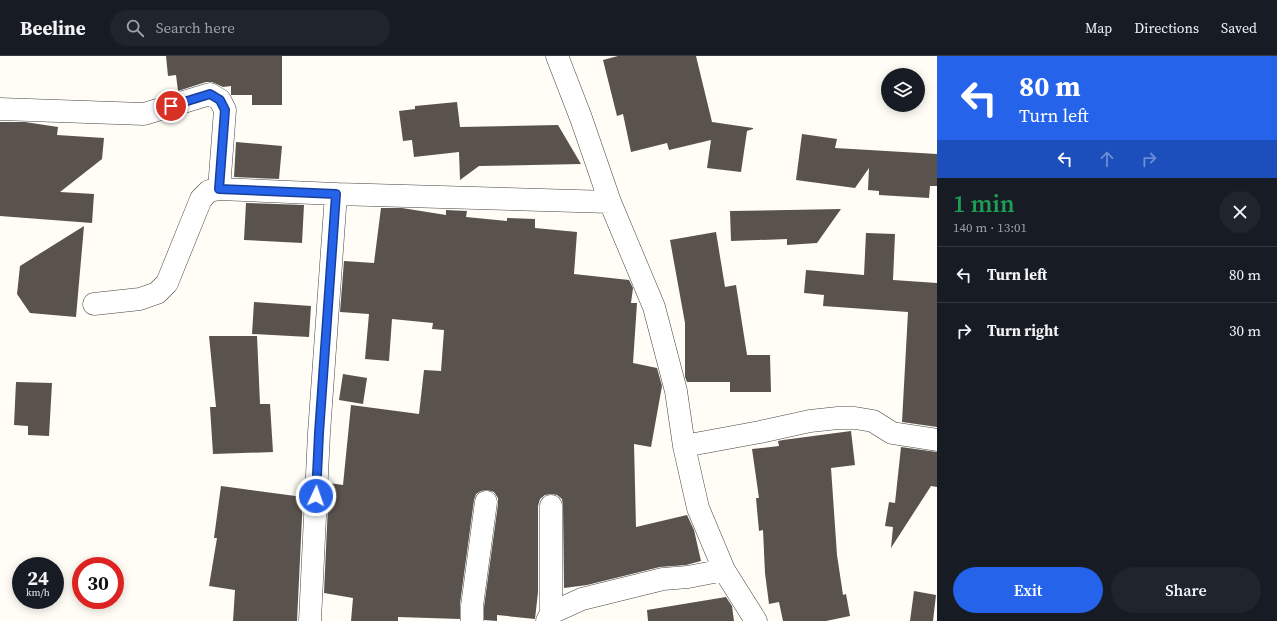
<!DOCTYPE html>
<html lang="en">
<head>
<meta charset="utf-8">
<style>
	body { margin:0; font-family:"Source Serif 4",serif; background:#20242c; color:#f1f3f6; height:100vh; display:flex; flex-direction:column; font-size:15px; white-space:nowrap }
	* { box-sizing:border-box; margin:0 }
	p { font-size:13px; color:#9ea1a6 }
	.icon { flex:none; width:22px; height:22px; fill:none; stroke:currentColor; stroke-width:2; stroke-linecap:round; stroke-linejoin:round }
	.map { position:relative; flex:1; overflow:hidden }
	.details { display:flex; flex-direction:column; background:#171b24; width:340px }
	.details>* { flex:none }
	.top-card { background:#2563eb; color:#fff; overflow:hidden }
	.tools { position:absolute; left:881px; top:12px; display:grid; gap:8px }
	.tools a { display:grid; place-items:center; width:44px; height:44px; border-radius:50%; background:#171b24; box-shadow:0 2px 10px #0003; font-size:20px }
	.speed { position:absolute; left:12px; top:501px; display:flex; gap:8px; font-size:20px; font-weight:700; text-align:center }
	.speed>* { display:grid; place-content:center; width:52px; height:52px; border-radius:50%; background:#171b24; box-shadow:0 2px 10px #0003; line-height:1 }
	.speed small { font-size:10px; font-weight:400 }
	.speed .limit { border:6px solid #d22; background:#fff; color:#111 }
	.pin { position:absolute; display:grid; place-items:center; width:34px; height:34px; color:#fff; margin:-17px; border:2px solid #fff; border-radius:50%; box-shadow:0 1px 4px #0007 }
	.me { position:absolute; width:44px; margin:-22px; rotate:3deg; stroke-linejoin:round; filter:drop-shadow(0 0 3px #0008) }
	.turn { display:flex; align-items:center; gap:14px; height:84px; padding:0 16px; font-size:18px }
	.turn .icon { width:52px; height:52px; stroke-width:2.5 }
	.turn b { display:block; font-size:28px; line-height:34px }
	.lanes { display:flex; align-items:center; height:38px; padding:0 16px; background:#0003; justify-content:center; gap:20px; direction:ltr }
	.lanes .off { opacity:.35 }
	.round { display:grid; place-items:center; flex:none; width:42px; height:42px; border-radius:21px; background:#20242c }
	.head { display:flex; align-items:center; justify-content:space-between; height:68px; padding:0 16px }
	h1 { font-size:24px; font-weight:600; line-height:30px; color:#1e9e55 }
	.cta { display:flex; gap:8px; margin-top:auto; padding:8px 16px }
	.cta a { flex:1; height:46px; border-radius:24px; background:#2563eb; color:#fff; font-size:16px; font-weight:600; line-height:46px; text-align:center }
	.cta a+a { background:#20242c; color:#f1f3f6 }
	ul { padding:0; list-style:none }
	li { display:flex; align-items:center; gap:12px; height:56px; padding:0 16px; border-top:1px solid #363941 }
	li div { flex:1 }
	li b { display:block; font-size:15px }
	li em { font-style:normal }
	header { display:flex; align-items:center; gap:24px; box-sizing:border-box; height:56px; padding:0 20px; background:#171b24; border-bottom:1px solid #363941 }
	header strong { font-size:19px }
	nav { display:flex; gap:22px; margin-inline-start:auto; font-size:14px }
	.search { width:280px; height:36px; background:#20242c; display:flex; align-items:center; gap:10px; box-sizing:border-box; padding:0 14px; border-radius:22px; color:#9ea1a6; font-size:15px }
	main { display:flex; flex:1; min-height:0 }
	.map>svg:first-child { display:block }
	.building { fill:#5a524d }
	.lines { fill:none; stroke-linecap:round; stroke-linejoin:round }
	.minor-casing { stroke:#444; stroke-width:23 }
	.minor { stroke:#fff; stroke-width:22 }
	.route-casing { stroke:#184099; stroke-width:10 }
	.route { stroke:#2563eb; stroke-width:7 }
</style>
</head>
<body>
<header>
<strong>Beeline</strong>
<div class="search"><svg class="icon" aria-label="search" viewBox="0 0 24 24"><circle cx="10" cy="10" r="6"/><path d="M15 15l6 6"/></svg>Search here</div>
<nav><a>Map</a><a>Directions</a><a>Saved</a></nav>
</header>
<main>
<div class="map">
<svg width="937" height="565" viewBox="0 0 937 565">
	<rect width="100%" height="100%" fill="#fffdf5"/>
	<!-- building -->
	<path class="building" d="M 166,0 L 282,0 L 282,49 L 252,49 L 252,39 L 231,39 L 231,30 L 223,31 L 212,26 L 206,26 L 178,35 L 176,19 L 168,20 Z
		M 618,0 L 696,0 L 712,66 L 753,72 L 753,73 L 747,75 L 741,116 L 707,112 L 711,84 L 669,94 L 667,87 L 631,96 L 623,58 L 617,60 L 603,4 Z
		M 457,46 L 460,71 L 558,69 L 581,108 L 479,110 L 460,124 L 459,96 L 414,101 L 412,84 L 403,85 L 399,55 L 415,53 L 415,50 Z
		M 0,66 L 25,66 L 58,71 L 57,79 L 104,82 L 102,103 L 60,136 L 94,138 L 92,167 L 0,160 Z
		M 802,78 L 837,83 L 835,92 L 937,98 L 937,130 L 930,130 L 929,142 L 879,139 L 879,135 L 868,134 L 869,112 L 855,132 L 796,124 Z
		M 236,86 L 282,90 L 279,123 L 234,121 Z
		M 246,147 L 304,149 L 302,187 L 244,184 Z
		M 381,152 L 402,152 L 446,159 L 446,154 L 467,155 L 466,161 L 507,165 L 507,162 L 535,163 L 535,172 L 577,176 L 574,218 L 629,224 L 633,232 L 631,247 L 637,247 L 633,307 L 657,312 L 662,330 L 651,391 L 634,388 L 636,471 L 687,459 L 694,474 L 701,505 L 686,509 L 660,511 L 587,529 L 564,532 L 563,450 L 562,443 L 557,439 L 551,438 L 545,439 L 540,443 L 538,450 L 538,536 L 535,563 L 497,559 L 497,565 L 484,564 L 484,551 L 498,448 L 498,442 L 494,436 L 487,434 L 481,435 L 476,438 L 474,444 L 460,548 L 460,563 L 398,561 L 398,565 L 351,565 L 353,542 L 324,537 L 329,427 L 343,429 L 351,349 L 419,358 L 424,314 L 441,315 L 444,274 L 432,273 L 433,267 L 392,263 L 389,305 L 365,303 L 369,258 L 340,256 L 344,205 L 374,207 Z
		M 841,153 L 817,187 L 787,189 L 787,183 L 731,185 L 730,155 Z
		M 84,170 L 76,261 L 30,257 L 17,238 L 20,210 Z
		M 716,176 L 725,231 L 736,229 L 747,299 L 770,299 L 771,336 L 730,336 L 730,326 L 687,326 L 685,321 L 685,267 L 670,184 Z
		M 866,177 L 895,178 L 893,224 L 937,227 L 937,371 L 902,366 L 908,256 L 823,250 L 824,239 L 804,237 L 806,214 L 864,219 Z
		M 254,246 L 311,250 L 309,281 L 252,278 Z
		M 209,280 L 257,280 L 260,348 L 270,348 L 273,396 L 213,398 L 210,351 L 216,351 Z
		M 343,318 L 367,322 L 363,348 L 339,344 Z
		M 16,326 L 52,327 L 49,380 L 28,379 L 28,370 L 14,369 Z
		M 851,375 L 855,409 L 831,412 L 837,499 L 843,539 L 846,538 L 850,560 L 826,565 L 783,565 L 779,546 L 769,548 L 765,517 L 763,474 L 759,475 L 756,442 L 759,442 L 752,393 L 779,390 L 778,385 L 783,384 Z
		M 901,391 L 937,396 L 937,431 L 931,430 L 891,492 L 893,471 L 885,470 L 889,446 L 895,447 Z
		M 221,430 L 303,441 L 297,565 L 233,565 L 235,534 L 209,530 L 217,482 L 214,482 Z
		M 914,535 L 936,539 L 933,565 L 910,565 Z
		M 726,541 L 732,550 L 734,565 L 648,565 L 647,554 Z"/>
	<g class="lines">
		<defs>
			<path id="minor" d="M 557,0 L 581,62 L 610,146 L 654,251 L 676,335 L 684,390 L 698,452 L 724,514 L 756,565
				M 0,53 L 144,58 L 210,38 L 220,44 L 225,54 L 219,133
				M 94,248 L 140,243 L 157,237 L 167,227 L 201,143 L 209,135 L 219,133 L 336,138 L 610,146
				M 684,390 L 760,376 L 810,365 L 838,362 L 855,362 L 873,365 L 892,377 L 937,384
				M 551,450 L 551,557
				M 310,565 L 319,377 L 336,138
				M 472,565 L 472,550 L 486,446
				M 547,565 L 551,557 L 582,543 L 663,523 L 688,521 L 724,514"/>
		</defs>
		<!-- minor casing -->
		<use href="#minor" class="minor-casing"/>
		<!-- minor -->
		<use href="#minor" class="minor"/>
	</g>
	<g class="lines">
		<defs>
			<path id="route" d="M 171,50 L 210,38 L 220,44 L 225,54 L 219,133 L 336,138 L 319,377 L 316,440"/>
		</defs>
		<!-- route casing -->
		<use href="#route" class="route-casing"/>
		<!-- route -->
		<use href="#route" class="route"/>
	</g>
</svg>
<div class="tools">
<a><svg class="icon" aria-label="layers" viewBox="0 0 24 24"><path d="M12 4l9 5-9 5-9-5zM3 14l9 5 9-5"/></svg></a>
</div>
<div class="speed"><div>24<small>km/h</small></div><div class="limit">30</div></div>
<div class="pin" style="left:171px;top:50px;background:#d93025"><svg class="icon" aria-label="arrive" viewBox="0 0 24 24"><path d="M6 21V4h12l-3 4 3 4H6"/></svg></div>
<svg class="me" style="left:316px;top:440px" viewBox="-20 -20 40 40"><circle r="17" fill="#2563eb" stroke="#fff" stroke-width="3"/><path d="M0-11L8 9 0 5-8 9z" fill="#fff"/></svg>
</div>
<section class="details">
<div class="top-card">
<div class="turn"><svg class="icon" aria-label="left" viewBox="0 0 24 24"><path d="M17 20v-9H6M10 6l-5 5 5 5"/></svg><div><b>80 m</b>Turn left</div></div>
<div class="lanes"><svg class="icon" aria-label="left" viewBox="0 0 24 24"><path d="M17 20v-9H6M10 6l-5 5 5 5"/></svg><svg class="icon off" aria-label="ahead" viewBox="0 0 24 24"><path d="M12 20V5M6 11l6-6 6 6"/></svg><svg class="icon off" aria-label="right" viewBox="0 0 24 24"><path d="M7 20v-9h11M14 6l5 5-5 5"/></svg></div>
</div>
<div class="head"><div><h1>1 min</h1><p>140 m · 13:01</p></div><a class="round"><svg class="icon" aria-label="close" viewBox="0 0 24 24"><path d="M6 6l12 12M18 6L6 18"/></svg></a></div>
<ul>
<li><svg class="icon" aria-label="left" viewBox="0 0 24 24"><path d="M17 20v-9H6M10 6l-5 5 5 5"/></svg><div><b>Turn left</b></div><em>80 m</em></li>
<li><svg class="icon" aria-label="right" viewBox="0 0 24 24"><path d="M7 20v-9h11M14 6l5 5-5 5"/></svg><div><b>Turn right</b></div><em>30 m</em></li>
</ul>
<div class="cta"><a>Exit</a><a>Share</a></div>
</section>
</main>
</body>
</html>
